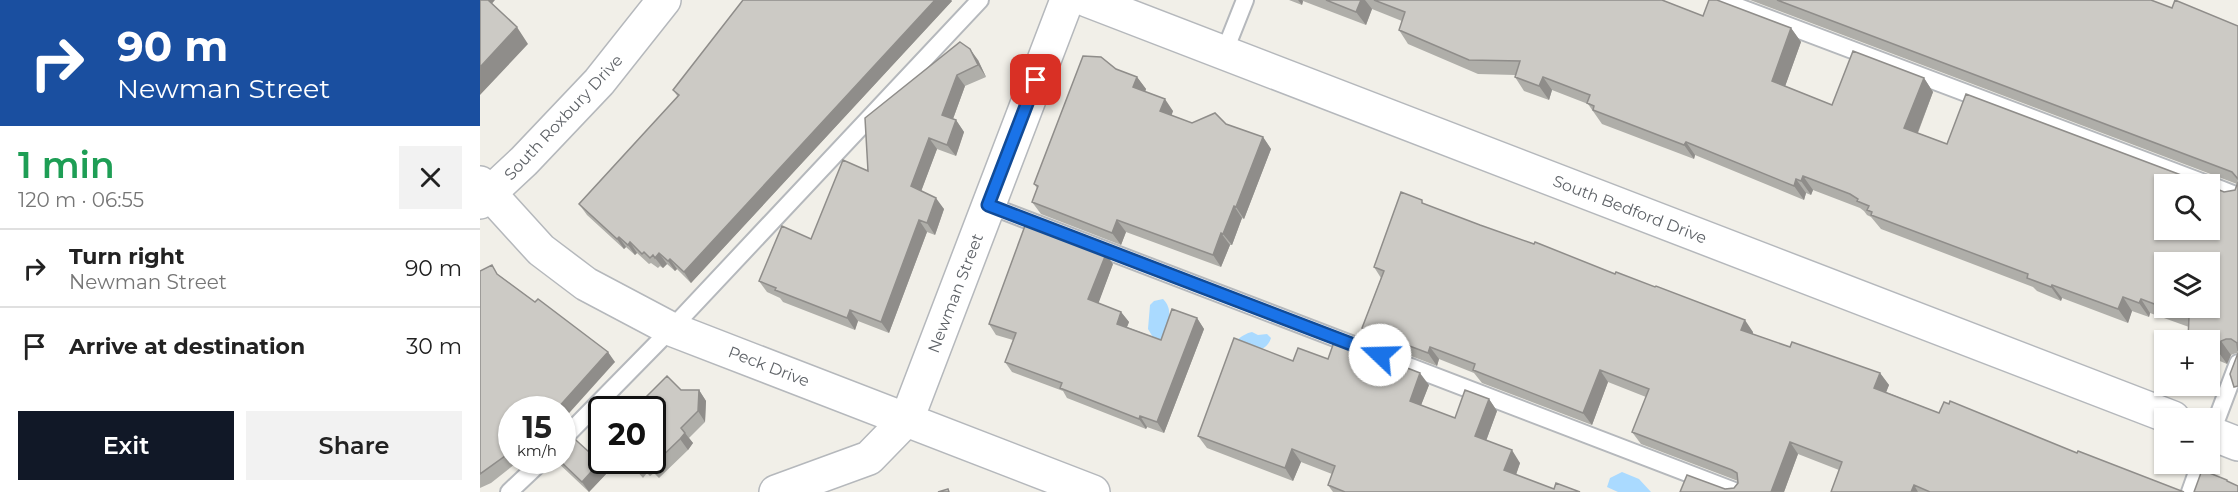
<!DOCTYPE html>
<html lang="en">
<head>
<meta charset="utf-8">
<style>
	body { margin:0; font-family:Montserrat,sans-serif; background:#f2f2f2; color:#222; height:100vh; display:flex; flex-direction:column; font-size:22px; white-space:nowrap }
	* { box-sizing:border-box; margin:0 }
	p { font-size:20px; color:#767676 }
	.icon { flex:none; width:33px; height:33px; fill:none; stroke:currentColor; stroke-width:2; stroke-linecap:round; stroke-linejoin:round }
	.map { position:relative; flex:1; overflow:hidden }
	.sheet { display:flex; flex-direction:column; background:#fff; width:480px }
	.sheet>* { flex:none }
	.banner { background:#1a4fa0; color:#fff; overflow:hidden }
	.buttons { position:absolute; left:1674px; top:174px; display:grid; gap:12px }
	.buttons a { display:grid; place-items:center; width:66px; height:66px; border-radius:0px; background:#fff; box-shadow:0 2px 4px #0004; font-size:30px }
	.speed { position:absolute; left:18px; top:396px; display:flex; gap:12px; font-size:30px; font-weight:700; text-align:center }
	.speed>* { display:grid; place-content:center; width:78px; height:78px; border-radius:50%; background:#fff; box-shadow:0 2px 4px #0004; line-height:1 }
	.speed small { font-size:15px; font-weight:400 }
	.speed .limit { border:3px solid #111; border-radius:9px; background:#fff; color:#111 }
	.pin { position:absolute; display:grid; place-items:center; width:51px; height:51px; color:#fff; margin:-26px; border-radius:12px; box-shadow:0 3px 9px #0006 }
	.me { position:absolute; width:66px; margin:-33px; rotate:291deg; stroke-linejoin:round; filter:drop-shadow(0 0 4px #0008) }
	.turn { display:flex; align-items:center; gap:21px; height:126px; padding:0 18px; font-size:27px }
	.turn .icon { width:78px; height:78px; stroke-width:2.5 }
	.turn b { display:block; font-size:42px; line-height:51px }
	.round { display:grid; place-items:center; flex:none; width:63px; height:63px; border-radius:0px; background:#f2f2f2 }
	.overview { display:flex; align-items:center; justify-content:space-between; height:102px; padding:0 18px }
	h1 { font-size:36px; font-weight:600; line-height:45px; color:#1e9e55 }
	.cta { display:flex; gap:12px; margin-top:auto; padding:12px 18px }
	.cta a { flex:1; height:69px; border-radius:0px; background:#111827; color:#fff; font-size:24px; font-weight:600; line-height:69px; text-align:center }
	.cta a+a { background:#f2f2f2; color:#222 }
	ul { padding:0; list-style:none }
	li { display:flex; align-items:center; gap:18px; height:78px; padding:0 18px; border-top:2px solid #e0e0e0 }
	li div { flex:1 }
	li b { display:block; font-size:22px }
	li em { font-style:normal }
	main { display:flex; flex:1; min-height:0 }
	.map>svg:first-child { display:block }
	.water { fill:#aadaff }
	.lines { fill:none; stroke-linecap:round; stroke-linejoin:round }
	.service-casing { stroke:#b5b8bc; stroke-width:20 }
	.minor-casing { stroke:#b5b8bc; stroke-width:36 }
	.tertiary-casing { stroke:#b5b8bc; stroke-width:36 }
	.service { stroke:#fff; stroke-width:16 }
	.minor { stroke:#fff; stroke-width:33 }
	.tertiary { stroke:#fff; stroke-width:33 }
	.wall { fill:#afaea9 }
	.shaded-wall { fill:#8f8d8a }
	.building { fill:#cccac5; stroke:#8f8d8a; stroke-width:1.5; fill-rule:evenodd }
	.route-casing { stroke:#114b97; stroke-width:15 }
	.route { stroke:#1a73e8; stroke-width:10 }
	.labels { text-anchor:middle; stroke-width:5; stroke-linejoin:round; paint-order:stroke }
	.street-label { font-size:16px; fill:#5f6368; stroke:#fff }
</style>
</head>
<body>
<main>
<section class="sheet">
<div class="banner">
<div class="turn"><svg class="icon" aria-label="right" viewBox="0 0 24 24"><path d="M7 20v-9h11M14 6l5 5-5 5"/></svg><div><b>90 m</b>Newman Street</div></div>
</div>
<div class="overview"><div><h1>1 min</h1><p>120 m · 06:55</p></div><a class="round"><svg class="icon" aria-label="close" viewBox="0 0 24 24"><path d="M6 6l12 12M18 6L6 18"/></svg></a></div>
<ul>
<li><svg class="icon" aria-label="right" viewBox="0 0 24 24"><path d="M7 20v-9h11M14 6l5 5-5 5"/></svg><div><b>Turn right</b><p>Newman Street</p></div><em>90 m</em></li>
<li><svg class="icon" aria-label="arrive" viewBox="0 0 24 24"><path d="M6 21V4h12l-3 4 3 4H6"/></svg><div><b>Arrive at destination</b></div><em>30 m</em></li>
</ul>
<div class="cta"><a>Exit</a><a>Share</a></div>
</section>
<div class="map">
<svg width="1758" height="492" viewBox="0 0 1758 492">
	<rect width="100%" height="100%" fill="#f1efe8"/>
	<!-- water -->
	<path class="water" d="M 683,299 C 695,311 687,325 682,339 L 674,339 L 668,329 L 670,305 L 674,301 Z
		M 772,332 L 778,335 L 787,334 L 791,338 C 786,355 763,353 749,355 C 750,344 762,334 772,332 Z
		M 1142,472 L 1159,479 L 1171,492 L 1138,492 L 1127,487 L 1130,478 Z"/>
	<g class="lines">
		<defs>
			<path id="service" d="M 1240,0 L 1727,184
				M 744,53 L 765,0
				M 1730,185 L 1758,196
				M 508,205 L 1257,492
				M 1730,437 L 1758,363
				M 82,440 L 191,329 L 500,0
				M 29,492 L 63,460
				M 1710,492 L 1720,464"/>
			<path id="minor" d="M 607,0 L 1693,418
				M 0,183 L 61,250 L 106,284 L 191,329 L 613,492
				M 1730,433 L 1758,444
				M 296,492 L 389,458 L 427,419 L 587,0"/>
			<path id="tertiary" d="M 0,202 L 44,161 L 119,82 L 184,0"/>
		</defs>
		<!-- service casing -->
		<use href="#service" class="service-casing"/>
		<!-- minor casing -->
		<use href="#minor" class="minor-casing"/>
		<!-- tertiary casing -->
		<use href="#tertiary" class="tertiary-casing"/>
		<!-- service -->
		<use href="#service" class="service"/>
		<!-- minor -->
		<use href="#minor" class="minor"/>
		<!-- tertiary -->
		<use href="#tertiary" class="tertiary"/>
	</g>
	<!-- wall -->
	<path class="wall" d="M 263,0 L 471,0 L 472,1 L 211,283 L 197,269 L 195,271 L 187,264 L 183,268 L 180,266 L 178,268 L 171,263 L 169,264 L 157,253 L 155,255 L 146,247 L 144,249 L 107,215 L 99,204 L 198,97 L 193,90 Z
		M 809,0 L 1182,0 L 1223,16 L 1311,28 L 1321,42 L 1305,86 L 1352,105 L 1444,78 L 1453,92 L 1438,133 L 1467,144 L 1744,192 L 1755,190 L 1757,184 L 1270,0 L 1671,0 L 1692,8 L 1758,26 L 1758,353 L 1756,353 L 1751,355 L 1747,364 L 1730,357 L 1730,340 L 1710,340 L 1708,339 L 1709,327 L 1670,313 L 1669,317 L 1652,311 L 1648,323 L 1582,298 L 1581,301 L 1557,291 L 1553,287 L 1401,229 L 1391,217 L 1387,215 L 1384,211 L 1380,208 L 1333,190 L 1331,195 L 1326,193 L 1324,200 L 1215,155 L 1214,159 L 1122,124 L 1108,104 L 1072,90 L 1069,100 L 1044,91 L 1035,77 L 1035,75 L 998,74 L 928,44 L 919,30 L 922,21 L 892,9 L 886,25 L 823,1 L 822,5 Z
		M 498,60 L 506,77 L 485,86 L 473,119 L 476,120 L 484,132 L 476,156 L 457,149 L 441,191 L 464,209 L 455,235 L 447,232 L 409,333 L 378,321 L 375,330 L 303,302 L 300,298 L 287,292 L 279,281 L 331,239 L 388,171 L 385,118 Z
		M 636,69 L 657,77 L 666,89 L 665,92 L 693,111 L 691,115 L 712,123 L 746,124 L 783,137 L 791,149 L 764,219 L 762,218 L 752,245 L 750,245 L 741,267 L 646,232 L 641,245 L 561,214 L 552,202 L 557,188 L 554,184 Z
		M 945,204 L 1273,332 L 1273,334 L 1310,347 L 1400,373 L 1409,385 L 1406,392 L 1459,413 L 1597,453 L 1704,492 L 1351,492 L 1359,470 L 1318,454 L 1304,492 L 1200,492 L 1245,489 L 1254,488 L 1258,483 L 1258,481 L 1161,444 L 1152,432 L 1166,397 L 1128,382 L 1112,425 L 1002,383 L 994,373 L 959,359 L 957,366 L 890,340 L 882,328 L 901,278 L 894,267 Z
		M 633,264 L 618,303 L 641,312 L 649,322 L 647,327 L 681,340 L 717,318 L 724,329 L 684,433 L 667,427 L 666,429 L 587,398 L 583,391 L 532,372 L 525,362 L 533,340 L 516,335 L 509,324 Z
		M 0,271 L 20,276 L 135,362 L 32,410 L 32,460 L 40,460 L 11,483 L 0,488 Z
		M 848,359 L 949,385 L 941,405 L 975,418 L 1009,399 L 1017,411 L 1006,441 L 1040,463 L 1036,475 L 1074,489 L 1100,492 L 853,492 L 848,485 L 852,474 L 821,462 L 813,481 L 727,448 L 718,436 L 813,361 Z
		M 201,390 L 219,390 L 226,401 L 225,422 L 209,438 L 213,443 L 208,450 L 179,478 L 174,473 L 170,476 L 167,473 L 163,478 L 147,460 L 172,460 Z
		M 75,460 L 120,462 L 128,472 L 109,492 Z"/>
	<!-- shaded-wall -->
	<path class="shaded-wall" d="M 4,0 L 15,0 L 9,7 Z
		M 455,0 L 471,0 L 472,1 L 211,283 L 204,272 Z
		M 818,0 L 822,0 L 823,1 L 822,5 Z
		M 881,0 L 885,0 L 892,9 L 886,25 L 876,12 Z
		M 37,27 L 48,44 L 0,95 L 0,67 Z
		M 1311,28 L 1321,42 L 1302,95 L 1292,81 Z
		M 490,49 L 498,60 L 506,77 L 498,65 Z
		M 477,75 L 485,86 L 470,127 L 462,115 Z
		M 657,77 L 666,89 L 662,99 L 653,87 Z
		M 1063,77 L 1072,90 L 1069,100 L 1059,86 Z
		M 1444,78 L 1453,92 L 1434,142 L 1424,128 Z
		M 685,99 L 693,111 L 689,123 L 680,111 Z
		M 476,120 L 484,132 L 476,156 L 467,145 Z
		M 783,137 L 791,149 L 764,219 L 756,207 Z
		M 449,138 L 457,149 L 439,197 L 431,186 Z
		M 1206,142 L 1215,155 L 1214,159 L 1204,145 Z
		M 1323,176 L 1333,190 L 1331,195 L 1321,181 Z
		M 1316,179 L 1326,193 L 1324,200 L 1314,186 Z
		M 456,198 L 464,209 L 455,235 L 447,223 Z
		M 754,206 L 762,218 L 752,245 L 743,234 Z
		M 439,220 L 447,232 L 409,333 L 401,322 Z
		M 637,220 L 646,232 L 641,245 L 632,233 Z
		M 741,233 L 750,245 L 741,267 L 733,255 Z
		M 139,237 L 146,247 L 144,249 L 137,239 Z
		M 150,242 L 157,253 L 155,255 L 148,245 Z
		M 179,253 L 187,264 L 183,268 L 175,258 Z
		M 626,254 L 633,264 L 616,310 L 608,299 Z
		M 190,259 L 197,269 L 195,271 L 188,261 Z
		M 1572,285 L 1582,298 L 1581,301 L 1571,287 Z
		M 1643,297 L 1652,311 L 1648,323 L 1638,309 Z
		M 1661,299 L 1670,313 L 1669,317 L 1659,303 Z
		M 370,310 L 378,321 L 375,330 L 367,318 Z
		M 641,312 L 649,322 L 644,334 L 637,324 Z
		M 717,318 L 724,329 L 684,433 L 677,422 Z
		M 1265,320 L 1273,332 L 1270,343 L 1261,330 Z
		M 1741,341 L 1751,355 L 1747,364 L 1737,350 Z
		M 950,347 L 959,359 L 957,366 L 948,353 Z
		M 128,352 L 135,362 L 82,421 L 82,410 L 76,410 Z
		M 1120,370 L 1128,382 L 1112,425 L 1103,413 Z
		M 940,373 L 949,385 L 938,413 L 930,401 Z
		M 1400,373 L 1409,385 L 1403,400 L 1394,388 Z
		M 219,390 L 226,401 L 225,422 L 218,411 Z
		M 1009,399 L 1017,411 L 1003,449 L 995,436 Z
		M 660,416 L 667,427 L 666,429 L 659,419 Z
		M 205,433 L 213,443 L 208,450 L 200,439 Z
		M 1310,442 L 1318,454 L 1304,492 L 1291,492 Z
		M 812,449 L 821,462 L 813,481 L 805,468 Z
		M 1032,450 L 1040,463 L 1033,483 L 1024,470 Z
		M 120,462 L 128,472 L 109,492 L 102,482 Z
		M 1434,485 L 1438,492 L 1431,492 Z"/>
	<!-- building -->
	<path class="building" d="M 0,0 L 8,0 L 37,27 L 0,67 Z
		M 263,0 L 455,0 L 204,272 L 190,259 L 188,261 L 179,253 L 175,258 L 173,255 L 170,258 L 164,252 L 162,254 L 150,242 L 148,245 L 139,237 L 137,239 L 99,204 L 199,95 L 193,90 Z
		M 846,0 L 881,0 L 876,12 Z
		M 894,0 L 1182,0 L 1223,16 L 1229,0 L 1237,0 L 1311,28 L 1292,81 L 1352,105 L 1373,51 L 1444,78 L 1424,128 L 1467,144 L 1486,94 L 1725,184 L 1684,184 L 1684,230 L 1730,230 L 1730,186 L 1744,192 L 1755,190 L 1758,182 L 1758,351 L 1757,343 L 1751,339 L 1746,339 L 1741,341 L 1737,350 L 1730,347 L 1730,340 L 1713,340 L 1708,339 L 1709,317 L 1661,299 L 1659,303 L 1643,297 L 1638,309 L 1572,285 L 1571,287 L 1547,278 L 1548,274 L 1391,215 L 1392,212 L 1387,210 L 1389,206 L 1377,201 L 1378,199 L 1370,194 L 1323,176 L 1321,181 L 1316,179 L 1314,186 L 1206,142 L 1204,145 L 1113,110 L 1114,106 L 1107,103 L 1110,95 L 1063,77 L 1059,86 L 1035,77 L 1040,61 L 989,60 L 919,30 L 925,12 ZM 1684,262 L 1730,262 L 1730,308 L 1684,308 Z
		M 1297,0 L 1671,0 L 1692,8 L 1695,0 L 1758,26 L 1758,179 L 1752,172 Z
		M 480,42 L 490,49 L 498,65 L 477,75 L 462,115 L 476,120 L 467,145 L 449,138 L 431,186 L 456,198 L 447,223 L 439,220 L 401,322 L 370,310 L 367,318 L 295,290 L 296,288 L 279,281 L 302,226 L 331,239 L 363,160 L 388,171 L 385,118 Z
		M 603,56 L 621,57 L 636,69 L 657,77 L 653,87 L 685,99 L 680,111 L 712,123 L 735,113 L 746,124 L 783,137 L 756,207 L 754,206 L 743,234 L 741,233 L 733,255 L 637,220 L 632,233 L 552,202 L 558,186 L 554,184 Z
		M 921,192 L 942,200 L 942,203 L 1000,225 L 1054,244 L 1055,242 L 1135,274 L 1136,272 L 1175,287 L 1176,286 L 1265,320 L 1261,330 L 1310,347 L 1312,342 L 1400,373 L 1394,388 L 1459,413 L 1464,402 L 1469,404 L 1470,401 L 1597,453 L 1598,451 L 1704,492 L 1450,492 L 1434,485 L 1431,492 L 1351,492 L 1362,462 L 1310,442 L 1291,492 L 1200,492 L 1207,475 L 1245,489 L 1254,488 L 1258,483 L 1257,473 L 1252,470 L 1152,432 L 1169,389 L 1120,370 L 1103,413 L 993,370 L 995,364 L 950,347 L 948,353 L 882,328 L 904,271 L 894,267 Z
		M 546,223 L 626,254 L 608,299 L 641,312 L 637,324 L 681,340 L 692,309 L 717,318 L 677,422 L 660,416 L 659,419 L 580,388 L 582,383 L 525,362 L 536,333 L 509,324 Z
		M 12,265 L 17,274 L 55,302 L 58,299 L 128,352 L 76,410 L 32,410 L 32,451 L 0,474 L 0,271 Z
		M 754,338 L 813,361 L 818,348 L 848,359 L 854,342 L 873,350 L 874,347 L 940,373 L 930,401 L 975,418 L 985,390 L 1009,399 L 995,436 L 1032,450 L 1024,470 L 1074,489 L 1076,483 L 1100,492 L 865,492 L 848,485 L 855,466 L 812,449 L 805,468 L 718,436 Z
		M 1758,353 L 1758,386 L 1754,387 L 1750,374 Z
		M 187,376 L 201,390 L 219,390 L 218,411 L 201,428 L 205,433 L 200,439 L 171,467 L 167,463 L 163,466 L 160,463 L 155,467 L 149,460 L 172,460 L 172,410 L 153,410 Z
		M 87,432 L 120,462 L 102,482 L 79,460 L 82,460 L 82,436 Z
		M 1722,470 L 1747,480 L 1747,481 L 1758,486 L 1758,492 L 1714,492 Z
		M 468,489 L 469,492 L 458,492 Z"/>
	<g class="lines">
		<defs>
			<path id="route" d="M 556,80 L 508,205 L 900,355"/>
		</defs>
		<!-- route casing -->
		<use href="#route" class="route-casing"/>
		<!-- route -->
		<use href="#route" class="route"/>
	</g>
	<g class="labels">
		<!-- street labels -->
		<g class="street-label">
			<text transform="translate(83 117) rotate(-47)" y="6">South Roxbury Drive</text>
			<text transform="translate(1150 209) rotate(21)" y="6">South Bedford Drive</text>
			<text transform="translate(475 293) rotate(-69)" y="6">Newman Street</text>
			<text transform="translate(289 366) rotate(21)" y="6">Peck Drive</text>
		</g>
	</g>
</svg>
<div class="buttons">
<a><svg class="icon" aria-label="search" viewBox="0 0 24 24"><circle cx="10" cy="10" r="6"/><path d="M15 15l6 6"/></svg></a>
<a><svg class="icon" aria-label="layers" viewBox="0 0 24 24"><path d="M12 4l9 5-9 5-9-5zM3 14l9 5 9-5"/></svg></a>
<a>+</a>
<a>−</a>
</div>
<div class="speed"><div>15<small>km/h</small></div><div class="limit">20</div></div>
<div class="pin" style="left:556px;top:80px;background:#d93025"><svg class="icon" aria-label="arrive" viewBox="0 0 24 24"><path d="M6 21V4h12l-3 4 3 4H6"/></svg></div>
<svg class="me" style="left:900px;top:355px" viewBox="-20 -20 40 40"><circle r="19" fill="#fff"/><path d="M0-13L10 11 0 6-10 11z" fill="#1a73e8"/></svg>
</div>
</main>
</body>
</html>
